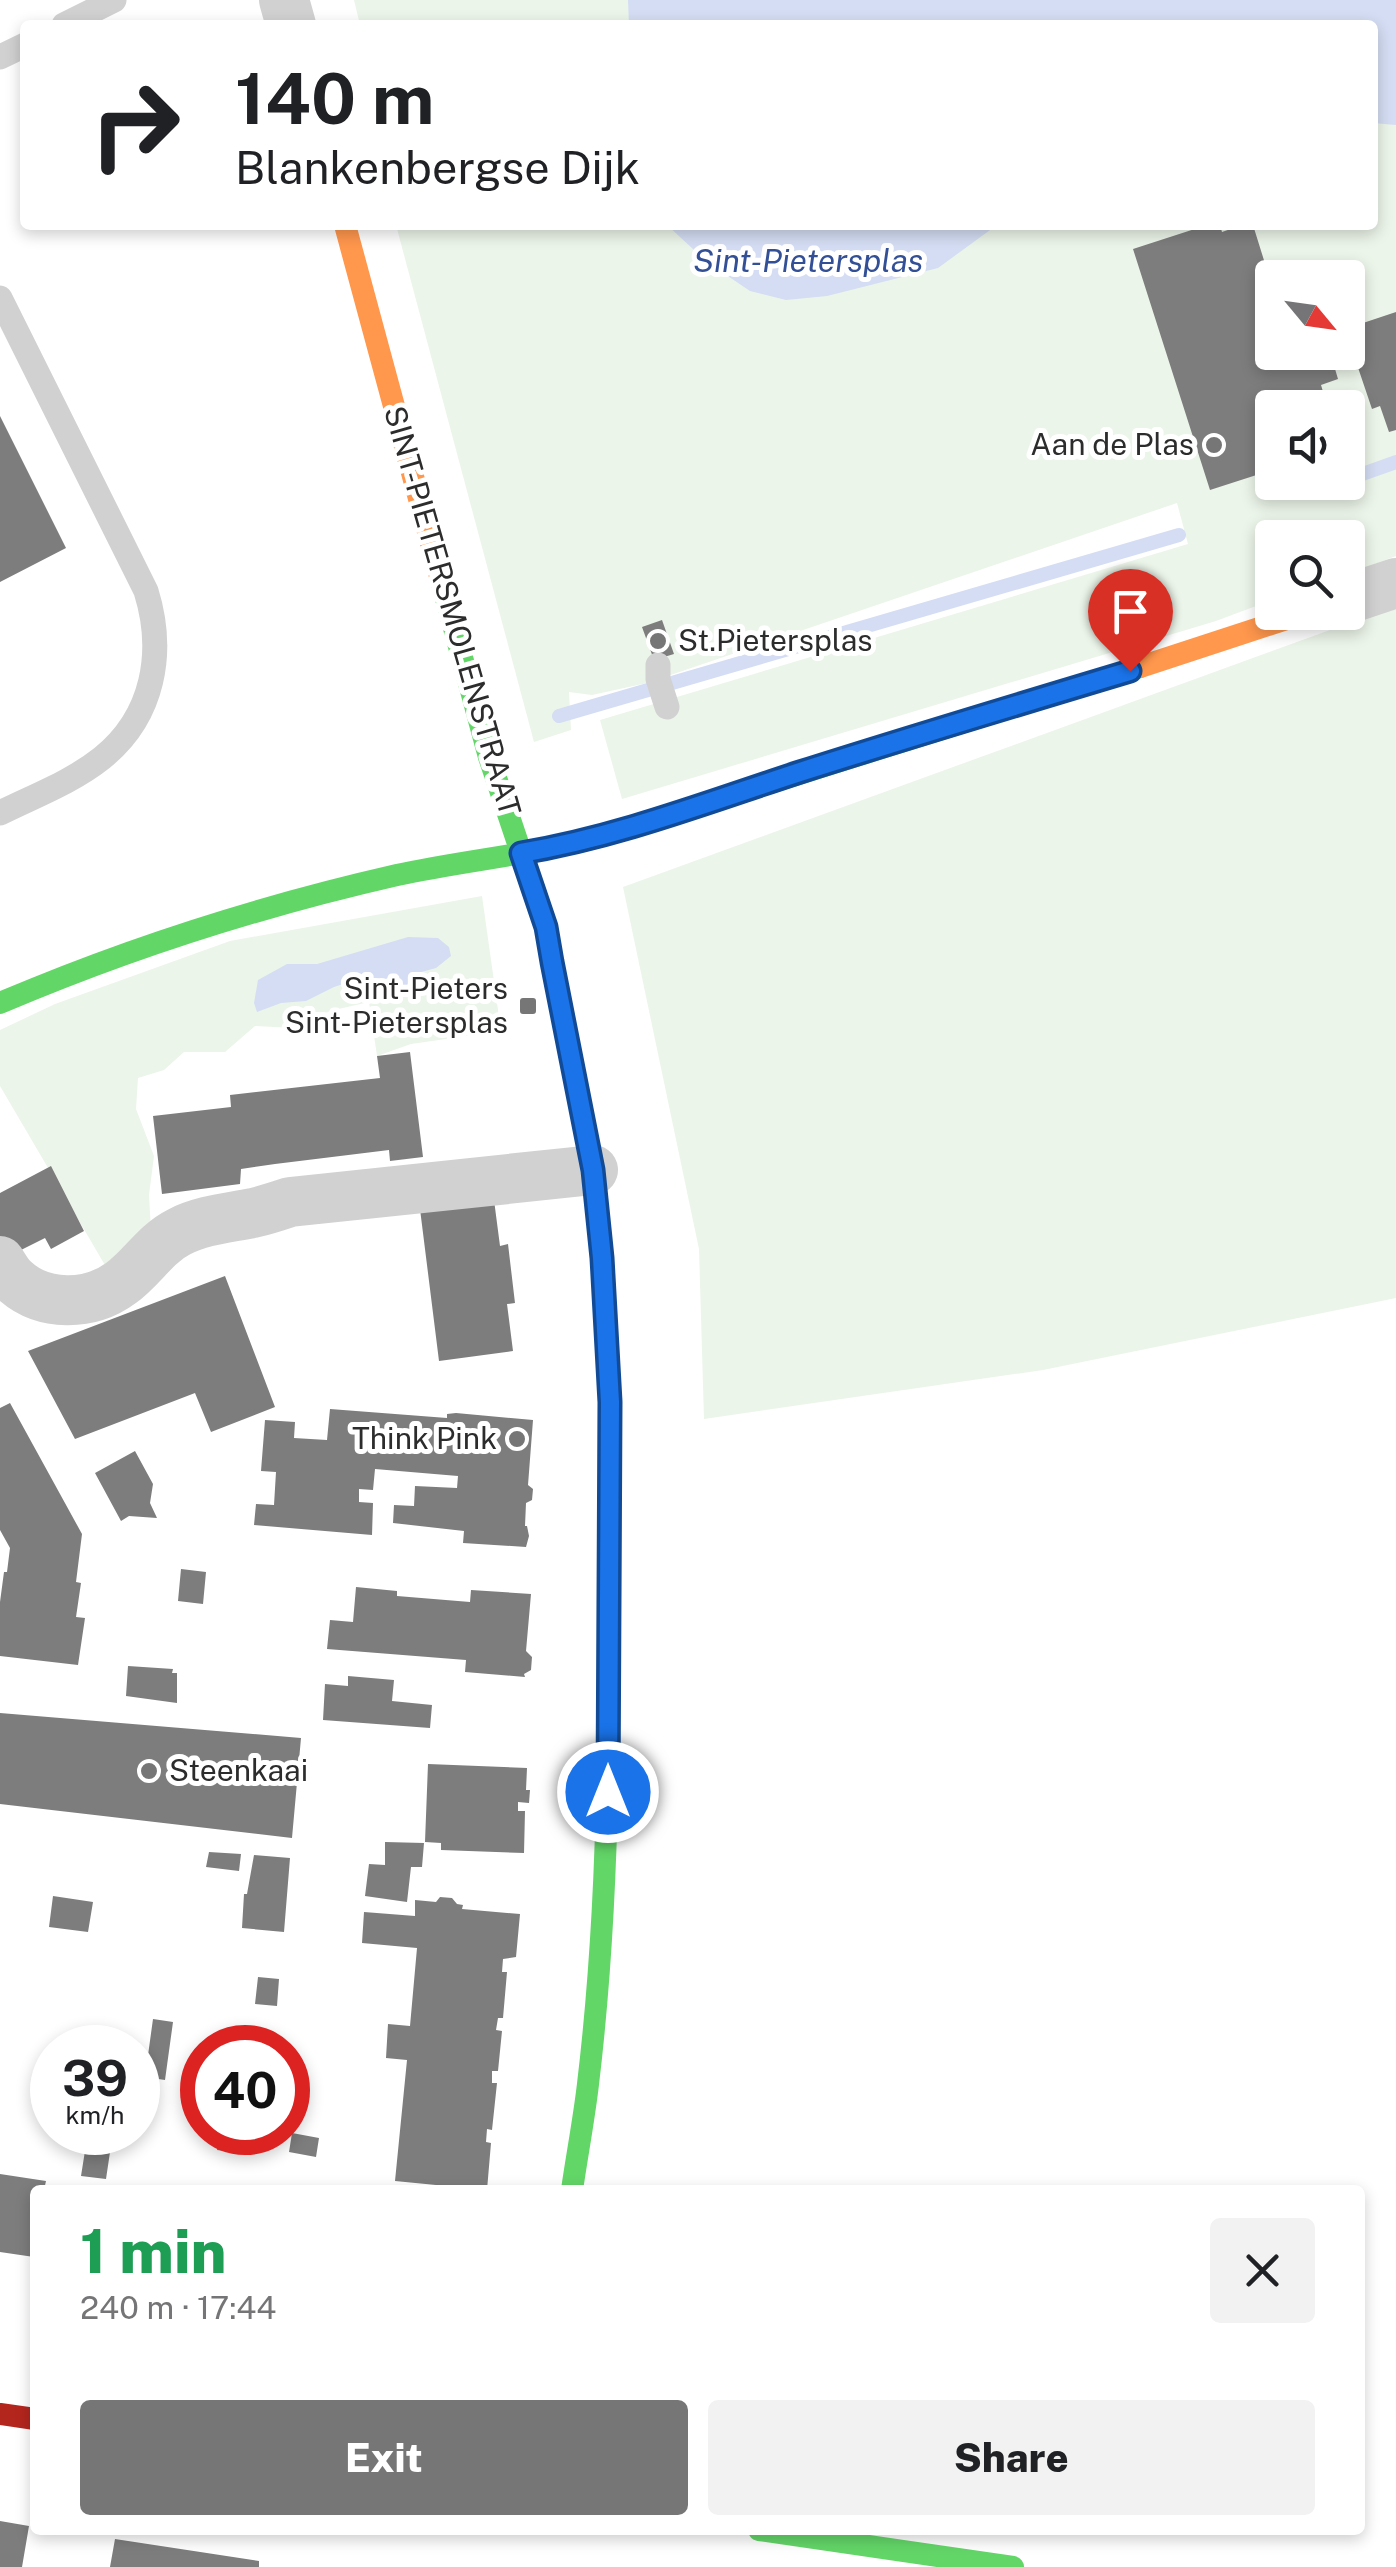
<!DOCTYPE html>
<html lang="en">
<head>
<meta charset="utf-8">
<style>
	body { margin:0; font-family:"Public Sans",sans-serif; background:#f2f2f2; color:#202124; height:100vh; display:flex; flex-direction:column; font-size:38px; white-space:nowrap }
	* { box-sizing:border-box; margin:0 }
	p { font-size:32px; color:#757577 }
	.icon { flex:none; width:55px; height:55px; fill:none; stroke:currentColor; stroke-width:2; stroke-linecap:round; stroke-linejoin:round }
	.map { position:relative; flex:1; overflow:hidden }
	.side { position:absolute; left:30px; top:2185px; width:1335px; height:350px; display:flex; flex-direction:column; background:#fff; border-radius:10px; box-shadow:0 5px 15px #0003 }
	.side>* { flex:none }
	.guide { position:absolute; left:20px; top:20px; width:1358px; height:210px; border-radius:10px; box-shadow:0 5px 15px #0003; background:#fff; color:#202124; overflow:hidden }
	.needle { width:65px; rotate:119deg }
	.fabs { position:absolute; left:1255px; top:260px; display:grid; gap:20px }
	.fabs a { display:grid; place-items:center; width:110px; height:110px; border-radius:10px; background:#fff; box-shadow:0 5px 15px #0003; font-size:50px }
	.speed { position:absolute; left:30px; top:2025px; display:flex; gap:20px; font-size:50px; font-weight:700; text-align:center }
	.speed>* { display:grid; place-content:center; width:130px; height:130px; border-radius:50%; background:#fff; box-shadow:0 5px 15px #0003; line-height:1 }
	.speed small { font-size:25px; font-weight:400 }
	.speed .limit { border:15px solid #d22; background:#fff; color:#111 }
	.pin { position:absolute; display:grid; place-items:center; width:85px; height:85px; color:#fff; margin:-102px -42px; border-radius:50% 50% 50% 0; rotate:-45deg; box-shadow:0 0 10px #0007 }
	.pin .icon { rotate:45deg }
	.me { position:absolute; width:110px; margin:-55px; rotate:0deg; stroke-linejoin:round; filter:drop-shadow(0 0 8px #0008) }
	.turn { display:flex; align-items:center; gap:35px; height:210px; padding:0 50px; font-size:45px }
	.turn .icon { width:130px; height:130px; stroke-width:2.5 }
	.turn b { display:block; font-size:70px; line-height:85px }
	.round { display:grid; place-items:center; flex:none; width:105px; height:105px; border-radius:10px; background:#f2f2f2 }
	.summary { display:flex; align-items:center; justify-content:space-between; height:170px; padding:0 50px }
	h1 { font-size:60px; font-weight:800; line-height:75px; color:#1e9e55 }
	.cta { display:flex; gap:20px; margin-top:auto; padding:20px 50px }
	.cta a { flex:1; height:115px; border-radius:10px; background:#767676; color:#fff; font-size:40px; font-weight:800; line-height:115px; text-align:center }
	.cta a+a { background:#f2f2f2; color:#202124 }
	.map>svg:first-child { display:block }
	.green { fill:#ecf5ea; fill-rule:evenodd }
	.water { fill:#d4ddf3 }
	.lines { fill:none; stroke-linecap:round; stroke-linejoin:round }
	.stream { stroke:#d4ddf3; stroke-width:14 }
	.building { fill:#7d7d7d }
	.lane { stroke:#d1d1d1; stroke-width:25 }
	.street { stroke:#d1d1d1; stroke-width:50 }
	.fast { stroke:#63d668; stroke-width:22 }
	.slow { stroke:#ff974d; stroke-width:22 }
	.jam { stroke:#b3261e; stroke-width:22 }
	.route-casing { stroke:#114b97; stroke-width:25 }
	.route { stroke:#1a73e8; stroke-width:18 }
	.poi-dot { fill:#767676; stroke:#fff; stroke-width:4 }
	.labels { text-anchor:middle; stroke-width:10; stroke-linejoin:round; paint-order:stroke }
	.poi-label { font-size:30px; fill:#2c2c2c; stroke:#fff; text-anchor:end }
	.street-label { font-size:30px; fill:#2c2c2c; stroke:#fff }
	.water-label { font-size:32px; font-style:italic; fill:#335096; stroke:#fff }
</style>
</head>
<body>
<div class="map">
<svg width="1396" height="2567" viewBox="0 0 1396 2567">
	<rect width="100%" height="100%" fill="#fff"/>
	<!-- green -->
	<path class="green" d="M 354,0 L 1396,0 L 1396,556 L 1348,574 L 1348,538 L 1272,538 L 1272,600 L 1216,621 L 622,799 L 600,720 L 1188,544 L 1177,503 L 647,683 L 592,695 L 569,692 L 571,730 L 534,742 L 396,225 L 1372,225 L 1372,25 L 360,25 ZM 1272,278 L 1348,278 L 1348,352 L 1272,352 ZM 1272,408 L 1348,408 L 1348,482 L 1272,482 Z
		M 1396,606 L 1396,1298 L 1043,1370 L 704,1419 L 699,1249 L 623,887 Z
		M 482,896 L 501,1031 L 411,1044 L 377,1056 L 369,1002 L 330,1011 L 294,1028 L 255,1026 L 225,1052 L 184,1052 L 164,1070 L 138,1078 L 136,1109 L 154,1156 L 149,1195 L 151,1231 L 109,1272 L 0,1086 L 0,1030 L 55,1004 L 230,941 Z"/>
	<!-- water -->
	<path class="water" d="M 628,0 L 1396,0 L 1396,125 L 1373,123 L 1372,25 L 629,25 Z
		M 667,225 L 997,225 L 938,268 L 827,296 L 786,300 L 750,291 L 707,262 Z
		M 408,937 L 438,938 L 449,947 L 451,956 L 436,968 L 414,974 L 402,993 L 395,995 L 375,978 L 358,979 L 334,987 L 306,1001 L 281,1003 L 257,1012 L 254,1003 L 258,980 L 287,964 L 317,964 Z"/>
	<g class="lines">
		<!-- stream -->
		<path class="stream" d="M 1354,477 L 1396,462
			M 559,716 L 1179,535"/>
	</g>
	<!-- building -->
	<path class="building" d="M 1207,225 L 1220,225 L 1222,232 L 1242,225 L 1253,225 L 1272,286 L 1272,352 L 1330,352 L 1338,379 L 1321,385 L 1328,408 L 1272,408 L 1272,470 L 1210,490 L 1133,249 Z
		M 1396,312 L 1396,430 L 1389,432 L 1380,406 L 1372,409 L 1348,338 L 1348,328 Z
		M 0,416 L 66,548 L 0,582 Z
		M 662,620 L 674,654 L 654,660 L 642,627 Z
		M 410,1052 L 423,1157 L 390,1161 L 389,1150 L 275,1164 L 241,1169 L 240,1184 L 162,1194 L 153,1116 L 231,1107 L 230,1095 L 380,1078 L 377,1056 Z
		M 51,1166 L 84,1231 L 51,1249 L 45,1238 L 9,1256 L 0,1239 L 0,1193 Z
		M 494,1200 L 500,1246 L 508,1244 L 515,1303 L 507,1304 L 513,1351 L 439,1361 L 420,1209 Z
		M 225,1276 L 275,1407 L 211,1432 L 195,1393 L 75,1439 L 28,1351 Z
		M 10,1403 L 82,1534 L 76,1582 L 81,1583 L 76,1617 L 85,1618 L 78,1665 L 0,1656 L 0,1602 L 4,1572 L 7,1572 L 10,1548 L 0,1530 L 0,1408 Z
		M 330,1409 L 447,1418 L 447,1414 L 456,1413 L 533,1420 L 528,1485 L 533,1489 L 532,1500 L 526,1503 L 525,1526 L 527,1526 L 529,1536 L 526,1547 L 463,1543 L 464,1531 L 393,1523 L 394,1505 L 414,1506 L 415,1486 L 457,1488 L 458,1476 L 375,1469 L 373,1490 L 359,1489 L 359,1502 L 373,1503 L 372,1535 L 254,1525 L 256,1504 L 274,1505 L 276,1472 L 261,1471 L 265,1420 L 295,1422 L 294,1438 L 327,1440 Z
		M 135,1451 L 153,1484 L 150,1503 L 157,1518 L 129,1516 L 121,1521 L 95,1473 Z
		M 181,1569 L 206,1572 L 203,1604 L 178,1601 Z
		M 356,1587 L 397,1591 L 397,1596 L 470,1602 L 471,1590 L 531,1594 L 526,1651 L 532,1657 L 531,1670 L 524,1674 L 525,1677 L 465,1672 L 466,1660 L 327,1649 L 330,1620 L 353,1622 Z
		M 128,1666 L 173,1669 L 172,1673 L 177,1673 L 177,1703 L 126,1696 Z
		M 348,1676 L 394,1680 L 392,1701 L 432,1705 L 430,1728 L 323,1720 L 325,1684 L 348,1686 Z
		M 0,1713 L 301,1738 L 292,1838 L 0,1804 Z
		M 428,1764 L 527,1768 L 526,1790 L 530,1790 L 529,1803 L 518,1802 L 518,1811 L 525,1811 L 524,1853 L 441,1850 L 441,1843 L 425,1842 Z
		M 385,1842 L 424,1843 L 422,1867 L 411,1867 L 407,1902 L 365,1896 L 369,1864 L 385,1865 Z
		M 209,1852 L 241,1854 L 239,1871 L 206,1867 Z
		M 254,1855 L 290,1858 L 284,1932 L 242,1928 L 244,1894 L 247,1894 Z
		M 53,1896 L 93,1902 L 88,1932 L 49,1927 Z
		M 440,1897 L 452,1898 L 457,1904 L 463,1905 L 462,1909 L 520,1914 L 516,1957 L 503,1959 L 502,1972 L 507,1972 L 503,2018 L 498,2018 L 496,2030 L 502,2031 L 498,2071 L 492,2071 L 492,2083 L 497,2083 L 492,2130 L 487,2129 L 486,2142 L 491,2143 L 487,2190 L 395,2181 L 407,2060 L 386,2058 L 388,2024 L 410,2026 L 417,1948 L 362,1943 L 364,1912 L 415,1916 L 415,1900 L 436,1902 Z
		M 258,1977 L 279,1979 L 277,2006 L 255,2004 Z
		M 153,2019 L 173,2022 L 165,2080 L 145,2077 Z
		M 46,2071 L 52,2072 L 52,2116 L 40,2114 Z
		M 88,2132 L 113,2132 L 106,2179 L 81,2176 Z
		M 220,2132 L 243,2132 L 240,2153 L 217,2150 Z
		M 292,2133 L 319,2138 L 316,2157 L 289,2152 Z
		M 0,2174 L 46,2181 L 44,2190 L 35,2190 L 34,2257 L 0,2252 Z
		M 0,2521 L 29,2526 L 22,2567 L 0,2567 Z
		M 115,2539 L 259,2561 L 259,2567 L 110,2567 Z"/>
	<g class="lines">
		<!-- lane -->
		<path class="lane" d="M 64,25 L 114,0
			M 0,57 L 25,45
			M 0,298 L 146,591 C 165,652 154,716 102,758 C 72,782 34,796 0,813
			M 658,665 L 658,679 L 667,707"/>
		<!-- street -->
		<path class="street" d="M 284,0 L 291,25
			M 1348,599 L 1396,583
			M 0,1261 C 4,1267 8,1275 14,1280 C 43,1307 90,1306 121,1283 C 142,1268 155,1244 179,1232 C 202,1220 228,1218 253,1213 C 266,1210 278,1206 290,1202 L 593,1170"/>
		<!-- fast -->
		<path class="fast" d="M 444,591 L 489,757 L 546,927 L 594,1180
			M 0,1003 C 129,948 261,906 397,875 C 462,861 527,855 591,839 L 1140,667
			M 572,2190 C 577,2155 584,2119 588,2084 C 603,1959 608,1826 608,1700
			M 759,2530 L 1013,2567"/>
		<!-- slow -->
		<path class="slow" d="M 345,225 L 444,591
			M 1140,667 L 1308,612"/>
		<!-- jam -->
		<path class="jam" d="M 594,1180 L 602,1258 L 610,1402 L 608,1700
			M 0,2414 L 35,2419"/>
	</g>
	<g class="lines">
		<defs>
			<path id="route" d="M 608,1792 L 610,1402 L 602,1258 L 593,1170 L 552,962 L 546,927 L 521,853 C 617,837 708,802 800,772 C 910,737 1020,704 1130,671"/>
		</defs>
		<!-- route casing -->
		<use href="#route" class="route-casing"/>
		<!-- route -->
		<use href="#route" class="route"/>
	</g>
	<!-- markers -->
	<g class="poi-dot">
		<circle cx="1214" cy="445" r="10"/>
		<circle cx="658" cy="641" r="10"/>
		<rect x="518" y="996" width="20" height="20" rx="5"/>
		<circle cx="517" cy="1439" r="10"/>
		<circle cx="149" cy="1771" r="10"/>
	</g>
	<g class="labels">
		<!-- poi labels -->
		<g class="poi-label">
			<text x="1194" y="455">Aan de Plas</text>
			<text x="678" y="651" text-anchor="start">St.Pietersplas</text>
			<text x="508" y="999">Sint-Pieters<tspan x="508" dy="34">Sint-Pietersplas</tspan></text>
			<text x="497" y="1449">Think Pink</text>
			<text x="169" y="1781" text-anchor="start">Steenkaai</text>
		</g>
		<!-- street labels -->
		<g class="street-label">
			<text transform="translate(452 611) rotate(74)" y="10">SINT-PIETERSMOLENSTRAAT</text>
		</g>
		<!-- water labels -->
		<g class="water-label">
			<text x="808" y="272">Sint-Pietersplas</text>
		</g>
	</g>
</svg>
<div class="fabs">
<a><svg class="needle" viewBox="-14 -14 28 28"><path d="M0-13l5 13h-10z" fill="#e53935"/><path d="M0 13l5-13h-10z" fill="#757577"/></svg></a>
<a><svg class="icon" aria-label="sound" viewBox="0 0 24 24"><path d="M4 9h4l5-4v14l-5-4H4zM17 9q2 3 0 6"/></svg></a>
<a><svg class="icon" aria-label="search" viewBox="0 0 24 24"><circle cx="10" cy="10" r="6"/><path d="M15 15l6 6"/></svg></a>
</div>
<div class="speed"><div>39<small>km/h</small></div><div class="limit">40</div></div>
<div class="pin" style="left:1130px;top:671px;background:#d93025"><svg class="icon" aria-label="arrive" viewBox="0 0 24 24"><path d="M6 21V4h12l-3 4 3 4H6"/></svg></div>
<svg class="me" style="left:608px;top:1792px" viewBox="-20 -20 40 40"><circle r="17" fill="#1a73e8" stroke="#fff" stroke-width="3"/><path d="M0-11L8 9 0 5-8 9z" fill="#fff"/></svg>
<div class="guide">
<div class="turn"><svg class="icon" aria-label="right" viewBox="0 0 24 24"><path d="M7 20v-9h11M14 6l5 5-5 5"/></svg><div><b>140 m</b>Blankenbergse Dijk</div></div>
</div>
<section class="side">
<div class="summary"><div><h1>1 min</h1><p>240 m · 17:44</p></div><a class="round"><svg class="icon" aria-label="close" viewBox="0 0 24 24"><path d="M6 6l12 12M18 6L6 18"/></svg></a></div>
<div class="cta"><a>Exit</a><a>Share</a></div>
</section>
</div>
</body>
</html>
